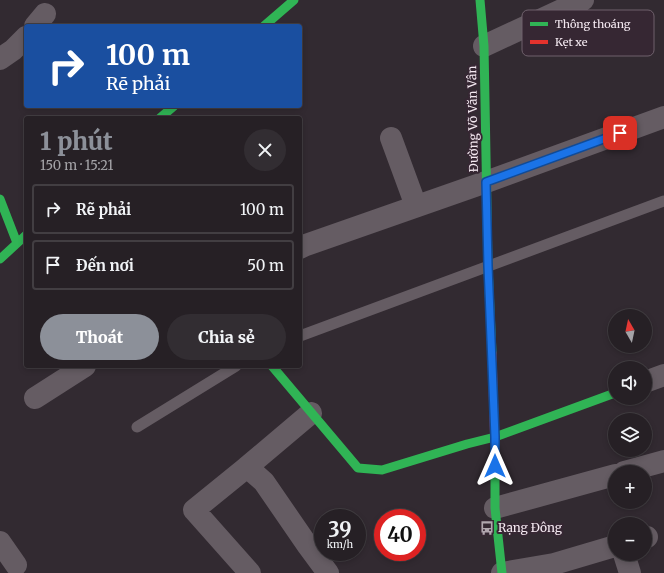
<!DOCTYPE html>
<html lang="vi">
<head>
<meta charset="utf-8">
<style>
	body { margin:0; font-family:Merriweather,serif; background:#322d32; color:#f1f3f6; height:100vh; display:flex; flex-direction:column; font-size:15px; white-space:nowrap }
	* { box-sizing:border-box; margin:0 }
	p { font-size:13px; color:#a4a3a7 }
	.icon { flex:none; width:22px; height:22px; fill:none; stroke:currentColor; stroke-width:2; stroke-linecap:round; stroke-linejoin:round }
	.map { position:relative; flex:1; overflow:hidden }
	.drawer { position:absolute; left:24px; top:116px; width:278px; height:252px; display:flex; flex-direction:column; background:#262025; border-radius:4px; box-shadow:0 2px 6px #0003,0 0 0 1px #423e42 }
	.drawer>* { flex:none }
	.hud { position:absolute; left:24px; top:24px; width:278px; height:84px; border-radius:4px; box-shadow:0 2px 6px #0003,0 0 0 1px #423e42; background:#1a4fa0; color:#fff; overflow:hidden }
	.needle { width:26px; rotate:351deg }
	.buttons { position:absolute; left:608px; top:309px; display:grid; gap:8px }
	.buttons a { display:grid; place-items:center; width:44px; height:44px; border-radius:50%; background:#262025; box-shadow:0 2px 6px #0003,0 0 0 1px #423e42; font-size:20px }
	.speed { position:absolute; left:314px; top:509px; display:flex; gap:8px; font-size:20px; font-weight:700; text-align:center }
	.speed>* { display:grid; place-content:center; width:52px; height:52px; border-radius:50%; background:#262025; box-shadow:0 2px 6px #0003,0 0 0 1px #423e42; line-height:1 }
	.speed small { font-size:10px; font-weight:400 }
	.speed .limit { border:6px solid #d22; background:#fff; color:#111 }
	.pin { position:absolute; display:grid; place-items:center; width:34px; height:34px; color:#fff; margin:-17px; border-radius:8px; box-shadow:0 2px 6px #0006 }
	.me { position:absolute; width:44px; margin:-22px; rotate:0deg; stroke-linejoin:round; filter:drop-shadow(0 0 3px #0008) }
	.turn { display:flex; align-items:center; gap:14px; height:84px; padding:0 16px; font-size:18px }
	.turn .icon { width:52px; height:52px; stroke-width:2.5 }
	.turn b { display:block; font-size:28px; line-height:34px }
	.round { display:grid; place-items:center; flex:none; width:42px; height:42px; border-radius:21px; background:#322d32 }
	.overview { display:flex; align-items:center; justify-content:space-between; height:68px; padding:0 16px }
	h1 { font-size:24px; font-weight:800; line-height:30px; color:#8c9099 }
	.action { display:flex; gap:8px; margin-top:auto; padding:8px 16px }
	.action a { flex:1; height:46px; border-radius:24px; background:#8c9099; color:#fff; font-size:16px; font-weight:800; line-height:46px; text-align:center }
	.action a+a { background:#322d32; color:#f1f3f6 }
	ul { padding:0; list-style:none }
	li { display:flex; align-items:center; gap:12px; height:50px; margin:0 8px 6px; padding:0 8px; border:2px solid #423e42; border-radius:4px }
	li div { flex:1 }
	li b { display:block; font-size:15px }
	li em { font-style:normal }
	.map>svg:first-child { display:block }
	.lines { fill:none; stroke-linecap:round; stroke-linejoin:round }
	.lane { stroke:#655c63; stroke-width:11 }
	.street { stroke:#655c63; stroke-width:22 }
	.fast { stroke:#30b455; stroke-width:9 }
	.jam { stroke:#e5322d; stroke-width:9 }
	.route-casing { stroke:#114b97; stroke-width:10 }
	.route { stroke:#1a73e8; stroke-width:7 }
	.labels { text-anchor:middle; stroke-width:4; stroke-linejoin:round; paint-order:stroke }
	.street-label { font-size:12px; fill:#f4e9f1; stroke:#362733 }
	.poi-label { font-size:12px; fill:#f4e9f1; stroke:#362733; text-anchor:start }
	.key { fill:#362733; stroke:#6f616c; stroke-width:1 }
	.key-label { font-size:11px; fill:#f4e9f1 }
</style>
</head>
<body>
<div class="map">
<svg width="664" height="573" viewBox="0 0 664 573">
	<rect width="100%" height="100%" fill="#322a31"/>
	<g class="lines">
		<!-- lane -->
		<path class="lane" d="M 300,336 L 664,201
			M 137,427 L 236,366"/>
		<!-- street -->
		<path class="street" d="M 35,26 L 45,14
			M 484,46 L 583,0
			M 0,59 L 13,50 L 26,37
			M 391,138 L 416,206
			M 300,248 L 306,245 L 486,182 L 664,117
			M 645,382 L 664,375
			M 35,398 L 85,366
			M 311,413 L 247,467 L 264,482 L 308,546 L 328,573
			M 247,467 L 194,510 L 250,573
			M 624,472 L 664,461
			M 495,508 L 615,475
			M 645,537 L 647,537
			M 0,542 L 16,565
			M 624,554 L 630,573
			M 502,573 L 554,564 L 615,546"/>
		<!-- fast -->
		<path class="fast" d="M 480,0 L 484,46 L 488,266 L 492,353
			M 264,26 L 294,0
			M 160,118 L 174,106
			M 0,199 L 17,243
			M 0,259 L 26,235
			M 272,366 L 358,468 L 382,470 L 467,444 L 495,437 L 615,393
			M 495,451 L 495,508 L 502,573"/>
		<!-- jam -->
		<path class="jam" d="M 492,353 L 495,451"/>
	</g>
	<g class="lines">
		<defs>
			<path id="route" d="M 495,466 L 495,437 L 488,266 L 486,182 L 620,133"/>
		</defs>
		<!-- route casing -->
		<use href="#route" class="route-casing"/>
		<!-- route -->
		<use href="#route" class="route"/>
	</g>
	<!-- icons -->
	<defs>
		<symbol id="bus-bare" viewBox="-9 -9 18 18"><path d="M-5-6H5V4H4V6H2V4H-2V6H-4V4H-5ZM-3.5-4V0h7V-4ZM-3.5 1.2v1.5H-2V1.2ZM2 1.2v1.5H3.5V1.2Z" fill="#b0a6ae" stroke="#362733" stroke-width="2.5" paint-order="stroke"/></symbol>
	</defs>
	<g fill-rule="evenodd">
		<use href="#bus-bare" x="477" y="518" width="20" height="20"/>
	</g>
	<g class="labels">
		<!-- street labels -->
		<g class="street-label">
			<text transform="translate(473 119) rotate(-91)" y="4">Đường Võ Văn Vân</text>
		</g>
		<!-- poi labels -->
		<g class="poi-label">
			<text x="498" y="532">Rạng Đông</text>
		</g>
	</g>
	<!-- legend -->
	<rect x="522" y="10" width="132" height="46" rx="6" class="key"/>
	<rect x="530" y="22" width="18" height="4" fill="#30b455"/>
	<rect x="530" y="40" width="18" height="4" fill="#e5322d"/>
	<g class="key-label">
		<text x="555" y="28">Thông thoáng</text>
		<text x="555" y="46">Kẹt xe</text>
	</g>
</svg>
<div class="buttons">
<a><svg class="needle" viewBox="-14 -14 28 28"><path d="M0-13l5 13h-10z" fill="#e53935"/><path d="M0 13l5-13h-10z" fill="#a4a3a7"/></svg></a>
<a><svg class="icon" aria-label="sound" viewBox="0 0 24 24"><path d="M4 9h4l5-4v14l-5-4H4zM17 9q2 3 0 6"/></svg></a>
<a><svg class="icon" aria-label="layers" viewBox="0 0 24 24"><path d="M12 4l9 5-9 5-9-5zM3 14l9 5 9-5"/></svg></a>
<a>+</a>
<a>−</a>
</div>
<div class="speed"><div>39<small>km/h</small></div><div class="limit">40</div></div>
<div class="pin" style="left:620px;top:133px;background:#d93025"><svg class="icon" aria-label="arrive" viewBox="0 0 24 24"><path d="M6 21V4h12l-3 4 3 4H6"/></svg></div>
<svg class="me" style="left:495px;top:466px" viewBox="-20 -20 40 40"><path d="M0-17L14 15 0 8-14 15z" fill="#1a73e8" stroke="#fff" stroke-width="4"/></svg>
<div class="hud">
<div class="turn"><svg class="icon" aria-label="right" viewBox="0 0 24 24"><path d="M7 20v-9h11M14 6l5 5-5 5"/></svg><div><b>100 m</b>Rẽ phải</div></div>
</div>
<section class="drawer">
<div class="overview"><div><h1>1 phút</h1><p>150 m · 15:21</p></div><a class="round"><svg class="icon" aria-label="close" viewBox="0 0 24 24"><path d="M6 6l12 12M18 6L6 18"/></svg></a></div>
<ul>
<li><svg class="icon" aria-label="right" viewBox="0 0 24 24"><path d="M7 20v-9h11M14 6l5 5-5 5"/></svg><div><b>Rẽ phải</b></div><em>100 m</em></li>
<li><svg class="icon" aria-label="arrive" viewBox="0 0 24 24"><path d="M6 21V4h12l-3 4 3 4H6"/></svg><div><b>Đến nơi</b></div><em>50 m</em></li>
</ul>
<div class="action"><a>Thoát</a><a>Chia sẻ</a></div>
</section>
</div>
</body>
</html>
